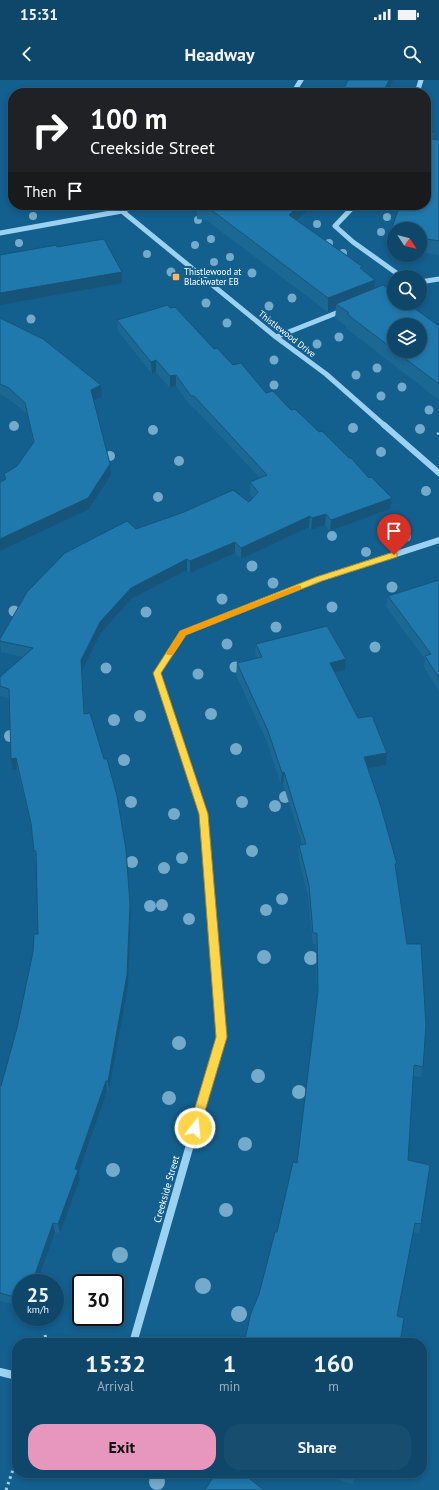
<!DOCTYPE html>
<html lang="en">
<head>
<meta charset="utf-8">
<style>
	body { margin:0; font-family:"PT Sans",sans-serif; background:#174e70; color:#f1f3f6; height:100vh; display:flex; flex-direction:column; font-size:15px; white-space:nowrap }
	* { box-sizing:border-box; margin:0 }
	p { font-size:13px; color:#9bb2c1 }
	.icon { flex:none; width:22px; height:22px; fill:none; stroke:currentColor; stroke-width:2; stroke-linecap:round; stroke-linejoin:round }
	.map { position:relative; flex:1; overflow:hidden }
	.panel { position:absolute; left:12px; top:1258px; width:415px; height:140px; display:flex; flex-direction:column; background:#0e476a; border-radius:16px; box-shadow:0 2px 6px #0003,0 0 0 1px #2e5f7e }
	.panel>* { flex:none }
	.top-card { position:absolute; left:8px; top:8px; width:423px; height:122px; border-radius:16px; box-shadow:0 2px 6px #0003,0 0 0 1px #2e5f7e; background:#202124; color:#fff; overflow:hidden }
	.needle { width:26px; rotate:126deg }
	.controls { position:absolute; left:387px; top:142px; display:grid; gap:8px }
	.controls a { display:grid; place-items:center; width:40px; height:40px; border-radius:50%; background:#0e476a; box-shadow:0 2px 6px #0003,0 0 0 1px #2e5f7e; font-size:20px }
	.speed { position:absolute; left:12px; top:1194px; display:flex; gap:8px; font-size:20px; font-weight:700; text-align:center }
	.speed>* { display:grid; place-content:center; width:52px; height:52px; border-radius:50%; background:#0e476a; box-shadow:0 2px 6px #0003,0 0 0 1px #2e5f7e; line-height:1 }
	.speed small { font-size:10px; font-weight:400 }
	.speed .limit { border:2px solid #111; border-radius:6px; background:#fff; color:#111 }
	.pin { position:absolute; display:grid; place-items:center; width:34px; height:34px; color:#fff; margin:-41px -17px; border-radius:50% 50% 50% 0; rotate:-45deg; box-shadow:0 0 4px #0007 }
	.pin .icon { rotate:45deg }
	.me { position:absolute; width:44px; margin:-22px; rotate:16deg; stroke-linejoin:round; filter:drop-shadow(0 0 3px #0008) }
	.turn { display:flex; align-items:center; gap:14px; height:84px; padding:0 16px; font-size:18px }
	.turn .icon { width:52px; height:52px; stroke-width:2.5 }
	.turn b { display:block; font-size:28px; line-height:34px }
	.then { display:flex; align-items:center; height:38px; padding:0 16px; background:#0003; gap:8px; font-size:15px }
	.eta { display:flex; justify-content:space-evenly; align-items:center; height:68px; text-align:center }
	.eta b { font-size:24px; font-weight:700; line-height:28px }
	.primary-button { display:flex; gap:8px; margin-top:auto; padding:8px 16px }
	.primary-button a { flex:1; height:46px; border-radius:16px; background:#e797bd; color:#111; font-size:16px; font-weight:700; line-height:46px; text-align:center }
	.primary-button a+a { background:#174e70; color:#f1f3f6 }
	.status { display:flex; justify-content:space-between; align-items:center; height:28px; padding:0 20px; background:#0e476a; direction:ltr }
	.status svg { height:11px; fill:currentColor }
	header { display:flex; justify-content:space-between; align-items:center; height:52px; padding:0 16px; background:#0e476a; font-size:18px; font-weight:700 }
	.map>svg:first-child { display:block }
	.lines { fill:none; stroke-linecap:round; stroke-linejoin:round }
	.path-far1 { stroke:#9cd2f1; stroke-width:2.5; stroke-dasharray:2 2.5; stroke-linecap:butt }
	.path { stroke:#9cd2f1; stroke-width:3; stroke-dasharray:2.5 3.5; stroke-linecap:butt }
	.minor-far2 { stroke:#9cd2f1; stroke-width:5 }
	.minor-far1 { stroke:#9cd2f1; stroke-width:6 }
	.minor { stroke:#9cd2f1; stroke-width:8 }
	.tree { fill:#74aaca }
	.wall { fill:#1c6895; fill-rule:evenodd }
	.shaded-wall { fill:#165579 }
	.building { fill:#2079ad; stroke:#165579 }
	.route { fill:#ffd54a; stroke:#a68a30 }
	.slow { fill:#f59e0b }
	.poi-dot { fill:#ffb35d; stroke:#135f8e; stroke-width:1.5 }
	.labels { text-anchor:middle; stroke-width:4; stroke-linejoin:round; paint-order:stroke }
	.far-poi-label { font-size:9px; fill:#fff; stroke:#135f8e; text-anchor:start }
	.far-street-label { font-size:9px; fill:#fff; stroke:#135f8e }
	.street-label { font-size:10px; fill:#fff; stroke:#135f8e }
</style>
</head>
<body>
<div class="status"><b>15:31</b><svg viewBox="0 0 49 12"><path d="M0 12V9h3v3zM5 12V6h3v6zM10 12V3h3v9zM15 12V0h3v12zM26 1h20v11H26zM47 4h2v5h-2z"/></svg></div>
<header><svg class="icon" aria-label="back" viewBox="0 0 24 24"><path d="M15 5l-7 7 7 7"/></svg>Headway<svg class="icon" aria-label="search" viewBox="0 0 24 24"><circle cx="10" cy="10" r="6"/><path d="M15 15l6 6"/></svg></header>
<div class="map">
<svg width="439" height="1410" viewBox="0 0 439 1410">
	<rect width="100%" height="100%" fill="#135f8e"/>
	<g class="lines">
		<!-- path-far1 -->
		<path class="path-far1" d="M 437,354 L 439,353"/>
		<!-- path -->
		<path class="path" d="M 45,1255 L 47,1263
			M 6,1410 L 17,1378"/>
		<!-- minor-far2 -->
		<path class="minor-far2" d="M 293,13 L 301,0
			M 417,13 L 421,0
			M 355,125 L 335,146 L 353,162 L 402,197
			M 122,131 L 276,257 L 326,294 L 385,346
			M 0,153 L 122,131 L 137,125
			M 420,202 L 439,199
			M 276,257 L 344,230"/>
		<!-- minor-far1 -->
		<path class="minor-far1" d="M 384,345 L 439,393
			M 209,803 L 204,734 L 157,593 L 183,553 L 319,499 L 439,460"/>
		<!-- minor -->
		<path class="minor" d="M 133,1263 L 221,957 L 209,802
			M 0,1292 L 17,1296"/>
	</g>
	<!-- trees -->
	<g class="tree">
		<circle cx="33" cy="136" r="4"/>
		<circle cx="387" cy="137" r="4"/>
		<circle cx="198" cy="140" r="4"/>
		<circle cx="317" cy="144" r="4"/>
		<circle cx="381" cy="152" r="4"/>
		<circle cx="211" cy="159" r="4"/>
		<circle cx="19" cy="163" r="4"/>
		<circle cx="329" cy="163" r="4"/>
		<circle cx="195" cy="165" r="4"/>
		<circle cx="343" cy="173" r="4"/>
		<circle cx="147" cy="174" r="4"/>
		<circle cx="230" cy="177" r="4"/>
		<circle cx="214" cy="182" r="4"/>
		<circle cx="171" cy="192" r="4.5"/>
		<circle cx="252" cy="193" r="4.5"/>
		<circle cx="235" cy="199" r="4.5"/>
		<circle cx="292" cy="218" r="4.5"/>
		<circle cx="206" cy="223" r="4.5"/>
		<circle cx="269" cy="226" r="4.5"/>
		<circle cx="31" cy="239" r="4.5"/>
		<circle cx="227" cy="243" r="4.5"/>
		<circle cx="339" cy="257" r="4.5"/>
		<circle cx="317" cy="264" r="4.5"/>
		<circle cx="274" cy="280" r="4.5"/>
		<circle cx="377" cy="288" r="4.5"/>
		<circle cx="356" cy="295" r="4.5"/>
		<circle cx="274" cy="305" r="4.5"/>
		<circle cx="402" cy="307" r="4.5"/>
		<circle cx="381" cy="316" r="4.5"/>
		<circle cx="429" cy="330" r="4.5"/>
		<circle cx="14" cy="346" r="5"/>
		<circle cx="353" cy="348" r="5"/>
		<circle cx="420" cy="349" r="5"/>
		<circle cx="153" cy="350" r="5"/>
		<circle cx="381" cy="372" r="5"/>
		<circle cx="110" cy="376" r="5"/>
		<circle cx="179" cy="381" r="5"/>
		<circle cx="426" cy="411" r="5"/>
		<circle cx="158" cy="417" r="5"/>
		<circle cx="332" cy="456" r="5"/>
		<circle cx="406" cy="457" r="5"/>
		<circle cx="366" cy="472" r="5"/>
		<circle cx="252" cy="486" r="5.5"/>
		<circle cx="273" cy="503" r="5.5"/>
		<circle cx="392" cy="507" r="5.5"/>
		<circle cx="222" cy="519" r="5.5"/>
		<circle cx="332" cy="527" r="5.5"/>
		<circle cx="14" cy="531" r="5.5"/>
		<circle cx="146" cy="532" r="5.5"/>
		<circle cx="276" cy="547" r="5.5"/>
		<circle cx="227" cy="564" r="5.5"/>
		<circle cx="375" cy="567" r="5.5"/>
		<circle cx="235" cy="587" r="5.5"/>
		<circle cx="106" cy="588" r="5.5"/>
		<circle cx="198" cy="594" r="5.5"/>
		<circle cx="211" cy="634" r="6"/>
		<circle cx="140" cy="636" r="6"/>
		<circle cx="114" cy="640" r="6"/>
		<circle cx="10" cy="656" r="6"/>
		<circle cx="236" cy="669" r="6"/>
		<circle cx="124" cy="680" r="6"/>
		<circle cx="285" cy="717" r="6"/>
		<circle cx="131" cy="722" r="6"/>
		<circle cx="242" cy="722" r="6"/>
		<circle cx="275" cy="726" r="6"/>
		<circle cx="174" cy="734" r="6"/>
		<circle cx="252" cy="771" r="6"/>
		<circle cx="182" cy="778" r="6"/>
		<circle cx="132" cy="782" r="6"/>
		<circle cx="164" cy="788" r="6"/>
		<circle cx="282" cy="819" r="6"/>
		<circle cx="162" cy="825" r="6"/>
		<circle cx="150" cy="826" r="6"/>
		<circle cx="266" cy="830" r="6"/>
		<circle cx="189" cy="839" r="6"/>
		<circle cx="264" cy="877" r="7"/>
		<circle cx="311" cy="878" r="7"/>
		<circle cx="179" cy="963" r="7"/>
		<circle cx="258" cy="996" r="7"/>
		<circle cx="299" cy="1012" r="7"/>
		<circle cx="169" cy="1018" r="7"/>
		<circle cx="245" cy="1064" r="7"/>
		<circle cx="113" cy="1090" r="7"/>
		<circle cx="226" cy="1130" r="7"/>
		<circle cx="120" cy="1175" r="8"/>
		<circle cx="203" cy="1206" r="8"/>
		<circle cx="239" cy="1234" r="8"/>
		<circle cx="157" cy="1402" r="8"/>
	</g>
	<!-- wall -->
	<path class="wall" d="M 426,49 L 434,52 L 433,59 L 438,60 L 439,50 L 439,175 L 420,172 L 420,149 L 394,149 L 394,168 L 389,167 L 390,153 L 400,125 L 426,125 Z
		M 197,125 L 297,140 L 363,187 L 363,190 L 375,200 L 374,209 L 439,246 L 439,320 L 346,248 L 346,246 L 335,238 L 336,229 L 328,232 L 206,140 L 197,139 ZM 394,245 L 420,271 L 394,271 Z
		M 0,238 L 102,317 L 94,320 L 111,395 L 89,429 L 5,400 L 4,394 L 17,386 L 33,363 L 27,334 L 10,320 L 0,314 Z
		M 117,240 L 214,269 L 266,313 L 291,330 L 319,352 L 392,418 L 390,429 L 330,451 L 325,445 L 311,450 L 309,447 L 241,479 L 235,473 L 190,493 L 187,490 L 131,519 L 101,553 L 82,591 L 85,634 L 131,835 L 128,906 L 109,1011 L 107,1011 L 79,1092 L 80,1099 L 60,1153 L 55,1152 L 37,1203 L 21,1203 L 21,1226 L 0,1221 L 0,1005 L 1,1006 L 17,948 L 38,854 L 36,782 L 34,771 L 32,749 L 17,689 L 13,690 L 9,619 L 0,616 L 0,597 L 23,577 L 1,572 L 0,559 L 136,449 L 249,422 L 253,418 L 250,414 L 250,402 L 260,398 L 194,328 L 191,327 L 176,306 L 170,308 L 156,292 L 152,294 L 118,251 Z
		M 439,500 L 439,612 L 424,587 L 425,579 L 386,527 L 388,516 Z
		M 256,564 L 346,579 L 345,590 L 335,593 L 358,638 L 387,673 L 386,685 L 368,688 L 397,784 L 396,790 L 423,987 L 421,997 L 413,996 L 408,1080 L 421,1144 L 419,1153 L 413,1152 L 259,1214 L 297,1083 L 317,920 L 316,864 L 313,864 L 308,816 L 298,776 L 299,765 L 302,764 L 283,704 L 281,704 L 267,662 L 236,595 L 237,583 L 257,578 L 255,575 Z
		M 315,1393 L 356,1393 L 353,1404 Z"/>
	<!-- shaded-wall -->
	<path class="shaded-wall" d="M 389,0 L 393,0 L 387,13 L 383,13 Z
		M 299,125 L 313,125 L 288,148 L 289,135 Z
		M 122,192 L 122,203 L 0,225 L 0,213 Z
		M 375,200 L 374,214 L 336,224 L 336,229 L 328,232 L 328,218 Z
		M 156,280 L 156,292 L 152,294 L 151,282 Z
		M 176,295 L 176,306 L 170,308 L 170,296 Z
		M 101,305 L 102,317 L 92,321 L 91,310 Z
		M 110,384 L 111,395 L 89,429 L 0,471 L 0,459 Z
		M 392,418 L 390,429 L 330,451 L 331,440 Z
		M 326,434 L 325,445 L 311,450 L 312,438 Z
		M 310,436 L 309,447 L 241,479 L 241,468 Z
		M 235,462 L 235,473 L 190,493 L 190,481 Z
		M 187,479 L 187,490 L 131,519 L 101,553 L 82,591 L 85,645 L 81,580 L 100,542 L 131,508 Z
		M 346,579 L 345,590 L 329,594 L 330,583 Z
		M 387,673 L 386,685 L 363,689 L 364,677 Z
		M 16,678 L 17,689 L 13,690 L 11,679 Z
		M 284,692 L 283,704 L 281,704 L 282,693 Z
		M 126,770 L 131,835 L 128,906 L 109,1011 L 108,1001 Z
		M 106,1001 L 107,1011 L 79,1092 L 80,1099 L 60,1153 L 58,1144 L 75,1089 Z
		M 53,1143 L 55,1152 L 37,1203 L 32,1203 Z"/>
	<!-- building -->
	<path class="building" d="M 348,0 L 389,0 L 383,13 L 342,13 Z
		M 426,49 L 434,52 L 426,52 Z
		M 426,58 L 439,60 L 439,161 L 420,158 L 420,149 L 394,149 L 394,154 L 390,153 L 400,125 L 426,125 Z
		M 197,125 L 299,125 L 289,135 L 363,187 L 360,188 L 375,200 L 328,218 L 206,126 Z
		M 104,159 L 122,192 L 0,213 L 0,175 L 56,165 L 57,167 Z
		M 383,205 L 394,214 L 394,223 L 407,223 L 439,246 L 439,304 L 395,271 L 420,271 L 420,245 L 394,245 L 394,270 L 347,234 L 349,233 L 336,224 Z
		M 168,225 L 170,228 L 175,227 L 214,269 L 217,268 L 233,285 L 241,283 L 266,313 L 273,311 L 291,330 L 295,329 L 319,352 L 322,351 L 349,378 L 351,378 L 369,398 L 371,397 L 392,418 L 331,440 L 326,434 L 312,438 L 310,436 L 241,468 L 235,462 L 190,481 L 187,479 L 131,508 L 100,542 L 81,580 L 84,634 L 90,633 L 104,679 L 107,679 L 117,716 L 126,770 L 130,824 L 127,895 L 108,1001 L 106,1001 L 75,1089 L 78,1090 L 58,1144 L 53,1143 L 32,1203 L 21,1203 L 21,1219 L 0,1213 L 0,1005 L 1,1006 L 17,948 L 33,872 L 34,854 L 38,854 L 36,771 L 34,771 L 31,743 L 16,678 L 11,679 L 9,609 L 0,606 L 0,597 L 33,568 L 0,561 L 0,559 L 27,512 L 65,473 L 127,441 L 136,449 L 184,432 L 233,410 L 249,422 L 258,412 L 250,402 L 267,395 L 194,316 L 191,316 L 176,295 L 170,296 L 156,280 L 151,282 L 117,240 Z
		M 0,238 L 43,259 L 101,305 L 91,310 L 110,384 L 88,418 L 0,459 L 0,402 L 6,399 L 4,394 L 17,386 L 34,362 L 25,323 L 9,308 L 0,304 Z
		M 439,500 L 439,598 L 425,576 L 431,574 L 388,516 Z
		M 327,546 L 346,579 L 330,583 L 358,638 L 372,636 L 387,673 L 364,677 L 380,724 L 397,784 L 395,784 L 407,864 L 421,864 L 426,945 L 423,987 L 414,985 L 408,1080 L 430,1085 L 421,1144 L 415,1143 L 397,1236 L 404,1238 L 400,1263 L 244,1263 L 251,1233 L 259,1214 L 275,1152 L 277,1152 L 293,1082 L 297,1083 L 318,911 L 317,853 L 313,853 L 309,805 L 299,765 L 306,764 L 284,692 L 282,693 L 268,651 L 237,583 L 262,577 L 256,564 Z
		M 216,1393 L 242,1393 L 264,1410 L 205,1410 Z
		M 342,1393 L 356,1393 L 355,1397 Z"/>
	<!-- route -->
	<path class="route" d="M 394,472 L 397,473 L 397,477 L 322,501 L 186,555 L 161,593 L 208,734 L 227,957 L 200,1048 L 199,1052 L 195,1053 L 191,1052 L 189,1048 L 216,957 L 199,734 L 153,593 L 180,551 L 316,497 Z"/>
	<!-- slow -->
	<path class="slow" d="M 299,505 L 301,506 L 301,509 L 186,555 L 173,575 L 167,575 L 166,573 L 180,551 Z"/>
	<!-- markers -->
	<rect class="poi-dot" x="172" y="193" width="8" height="8" rx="2"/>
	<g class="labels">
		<!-- far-poi labels -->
		<g class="far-poi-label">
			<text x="184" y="195">Thistlewood at<tspan x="184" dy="10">Blackwater EB</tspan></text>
		</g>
		<!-- far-street labels -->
		<g class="far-street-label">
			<text transform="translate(287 254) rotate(38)" y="3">Thistlewood Drive</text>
		</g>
		<!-- street labels -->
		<g class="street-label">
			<text transform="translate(166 1109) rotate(-74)" y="4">Creekside Street</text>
		</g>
	</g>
</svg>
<div class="controls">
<a><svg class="needle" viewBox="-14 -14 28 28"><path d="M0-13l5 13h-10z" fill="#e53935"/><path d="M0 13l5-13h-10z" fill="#9bb2c1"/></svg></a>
<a><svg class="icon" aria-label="search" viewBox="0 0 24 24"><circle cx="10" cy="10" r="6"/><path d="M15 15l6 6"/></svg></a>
<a><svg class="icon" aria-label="layers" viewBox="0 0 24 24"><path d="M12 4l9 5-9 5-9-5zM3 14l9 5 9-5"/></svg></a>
</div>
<div class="speed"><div>25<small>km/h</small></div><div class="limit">30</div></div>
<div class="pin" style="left:394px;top:475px;background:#d93025"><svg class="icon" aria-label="arrive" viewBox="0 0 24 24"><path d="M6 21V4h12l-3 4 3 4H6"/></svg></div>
<svg class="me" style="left:195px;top:1048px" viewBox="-20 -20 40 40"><circle r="17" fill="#ffd54a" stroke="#fff" stroke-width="3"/><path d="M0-11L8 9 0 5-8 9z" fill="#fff"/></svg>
<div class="top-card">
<div class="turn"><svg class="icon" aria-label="right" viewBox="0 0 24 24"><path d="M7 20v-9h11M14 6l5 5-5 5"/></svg><div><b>100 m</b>Creekside Street</div></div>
<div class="then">Then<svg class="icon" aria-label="arrive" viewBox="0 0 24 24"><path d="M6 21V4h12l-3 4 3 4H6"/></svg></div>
</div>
<section class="panel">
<div class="eta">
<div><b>15:32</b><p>Arrival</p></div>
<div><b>1</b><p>min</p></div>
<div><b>160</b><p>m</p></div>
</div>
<div class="primary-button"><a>Exit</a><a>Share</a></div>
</section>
</div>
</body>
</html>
